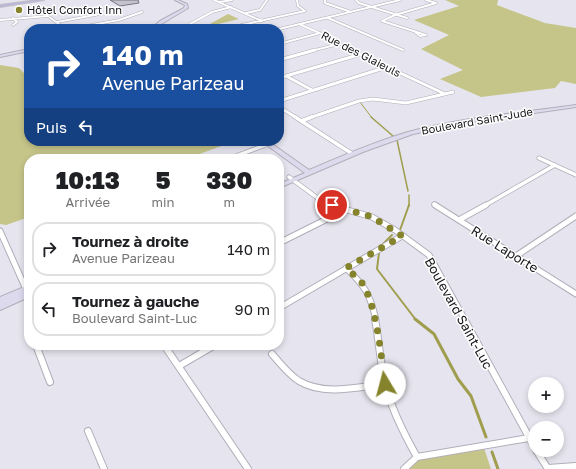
<!DOCTYPE html>
<html lang="fr">
<head>
<meta charset="utf-8">
<style>
	body { margin:0; font-family:"Golos Text",sans-serif; background:#f6f6f6; color:#202124; height:100vh; display:flex; flex-direction:column; font-size:15px; white-space:nowrap }
	* { box-sizing:border-box; margin:0 }
	p { font-size:13px; color:#757577 }
	.icon { flex:none; width:22px; height:22px; fill:none; stroke:currentColor; stroke-width:2; stroke-linecap:round; stroke-linejoin:round }
	.map { position:relative; flex:1; overflow:hidden }
	.drawer { position:absolute; left:24px; top:154px; width:260px; height:196px; display:flex; flex-direction:column; background:#fff; border-radius:16px; box-shadow:0 2px 6px #0003 }
	.drawer>* { flex:none }
	.guide { position:absolute; left:24px; top:24px; width:260px; height:122px; border-radius:16px; box-shadow:0 2px 6px #0003; background:#1a4fa0; color:#fff; overflow:hidden }
	.buttons { position:absolute; left:528px; top:377px; display:grid; gap:8px }
	.buttons a { display:grid; place-items:center; width:36px; height:36px; border-radius:50%; background:#fff; box-shadow:0 2px 6px #0003; font-size:20px }
	.pin { position:absolute; display:grid; place-items:center; width:34px; height:34px; color:#fff; margin:-17px; border:2px solid #fff; border-radius:50%; box-shadow:0 1px 4px #0007 }
	.me { position:absolute; width:44px; margin:-22px; rotate:352deg; stroke-linejoin:round; filter:drop-shadow(0 0 3px #0008) }
	.turn { display:flex; align-items:center; gap:14px; height:84px; padding:0 12px; font-size:18px }
	.turn .icon { width:52px; height:52px; stroke-width:2.5 }
	.turn b { display:block; font-size:28px; line-height:34px }
	.then { display:flex; align-items:center; height:38px; padding:0 12px; background:#0003; gap:8px; font-size:15px }
	.eta { display:flex; justify-content:space-evenly; align-items:center; height:68px; text-align:center }
	.eta b { font-size:24px; font-weight:800; line-height:28px }
	ul { padding:0; list-style:none }
	li { display:flex; align-items:center; gap:12px; height:54px; margin:0 8px 6px; padding:0 4px; border:2px solid #e0e0e0; border-radius:16px }
	li div { flex:1 }
	li b { display:block; font-size:15px }
	li em { font-style:normal }
	.map>svg:first-child { display:block }
	.green { fill:#c6c589 }
	.lines { fill:none; stroke-linecap:round; stroke-linejoin:round }
	.stream-far3 { stroke:#a09e4e; stroke-width:1 }
	.stream-far2 { stroke:#a09e4e; stroke-width:1.5 }
	.stream-far1 { stroke:#a09e4e; stroke-width:2 }
	.stream { stroke:#a09e4e; stroke-width:3 }
	.building { fill:#c4c3cd; stroke:#797781 }
	.street-far4-casing { stroke:#b0aeb8; stroke-width:3 }
	.street-far3-casing { stroke:#b0aeb8; stroke-width:4 }
	.street-far2-casing { stroke:#b0aeb8; stroke-width:5 }
	.street-far1-casing { stroke:#b0aeb8; stroke-width:7 }
	.street-casing { stroke:#b0aeb8; stroke-width:8 }
	.secondary-casing { stroke:#b0aeb8; stroke-width:2 }
	.primary-casing { stroke:#c2c2c3; stroke-width:2 }
	.street-far4 { stroke:#fff; stroke-width:2 }
	.street-far3 { stroke:#fff; stroke-width:3 }
	.street-far2 { stroke:#fff; stroke-width:3.5 }
	.street-far1 { stroke:#fff; stroke-width:5 }
	.street { stroke:#fff; stroke-width:6 }
	.secondary { fill:#dddaee; fill-rule:evenodd }
	.primary { fill:#bcb4de; fill-rule:evenodd }
	.route { stroke:#85832b; stroke-width:7; stroke-dasharray:0 12.6 }
	.poi-dot { fill:#85832b; stroke:#fff; stroke-width:1.5 }
	.labels { text-anchor:middle; stroke-width:3; stroke-linejoin:round; paint-order:stroke }
	.far-poi-label { font-size:11px; fill:#151418; stroke:#fff; text-anchor:start }
	.far-street-label { font-size:11px; fill:#151418; stroke:#fff }
	.street-label { font-size:13px; fill:#151418; stroke:#fff }
</style>
</head>
<body>
<div class="map">
<svg width="576" height="469" viewBox="0 0 576 469">
	<rect width="100%" height="100%" fill="#e6e5ef"/>
	<!-- green -->
	<path class="green" d="M 445,0 L 498,0 L 497,5 L 545,23 L 576,28 L 576,84 L 561,81 L 555,88 L 481,97 L 440,79 L 463,70 L 421,49 L 449,35 L 414,20 L 459,6 Z
		M 228,14 L 239,19 L 210,26 L 208,25 Z
		M 0,65 L 19,68 L 29,78 L 29,94 L 27,95 L 29,98 L 29,141 L 235,141 L 186,159 L 29,159 L 29,217 L 6,225 L 0,224 Z
		M 483,445 L 491,469 L 406,469 L 417,457 Z"/>
	<g class="lines">
		<!-- stream-far3 -->
		<path class="stream-far3" d="M 360,102 L 372,118"/>
		<!-- stream-far2 -->
		<path class="stream-far2" d="M 371,117 L 393,136
			M 397,140 L 408,191
			M 409,206 L 409,195"/>
		<!-- stream-far1 -->
		<path class="stream-far1" d="M 400,230 L 409,205
			M 383,244 L 392,235
			M 379,253 L 377,269 L 416,320"/>
		<!-- stream -->
		<path class="stream" d="M 415,319 L 434,334 L 458,379 L 471,396 L 486,437
			M 492,452 L 498,469"/>
	</g>
	<!-- building -->
	<path class="building" d="M 110,0 L 138,0 L 139,3 L 120,6 Z"/>
	<g class="lines">
		<defs>
			<path id="street-far4" d="M 214,0 L 262,21
				M 325,0 L 325,3 L 351,12
				M 356,0 L 359,3 L 407,18
				M 220,2 L 232,0
				M 246,13 L 260,10 L 267,0
				M 13,18 L 17,22 L 13,25
				M 328,18 L 403,50
				M 0,20 L 48,16 L 64,28 L 70,29 L 119,20 L 142,12
				M 57,22 L 100,14
				M 249,24 L 261,29
				M 299,24 L 331,38 L 352,51
				M 196,29 L 190,24 L 212,12 L 231,7
				M 224,29 L 305,11 L 298,6 L 297,0
				M 279,29 L 400,0
				M 415,32 L 420,36 L 426,35 L 382,21 L 395,15 L 436,3 L 426,0
				M 279,44 L 320,33
				M 311,51 L 339,44"/>
			<path id="street-far3" d="M 351,50 L 445,94
				M 279,60 L 315,50
				M 286,76 L 312,90
				M 279,78 L 358,55
				M 279,101 L 384,68
				M 279,107 L 297,118
				M 309,118 L 359,101 L 373,99 L 406,103 L 453,92"/>
			<path id="street-far2" d="M 295,117 L 351,153
				M 301,121 L 312,117
				M 539,158 L 576,175
				M 228,159 L 268,144
				M 289,177 L 323,202 L 333,206
				M 434,204 L 436,206
				M 484,206 L 555,165"/>
			<path id="street-far1" d="M 330,205 L 372,217 L 395,230 L 429,255 L 465,320
				M 435,205 L 576,294
				M 459,220 L 486,205
				M 0,231 L 29,296
				M 279,243 L 335,215 L 342,209
				M 516,256 L 576,216
				M 346,268 C 365,286 370,294 376,320
				M 279,308 L 402,236"/>
			<path id="street" d="M 29,319 L 29,324
				M 375,319 C 379,340 380,362 385,383 C 391,409 404,434 417,457
				M 464,319 L 535,448
				M 36,345 L 50,382
				M 164,345 L 248,469
				M 272,354 C 280,363 288,374 299,381 C 324,396 358,387 385,384
				M 179,366 L 215,345
				M 88,431 L 104,469
				M 536,450 L 548,469
				M 548,468 L 576,466
				M 404,469 L 417,457 L 529,438"/>
			<path id="secondary" d="M 175,0 L 178,0 L 187,4 L 188,8 L 158,26 L 159,28 L 157,29 L 135,29 L 154,26 L 160,21 L 184,8 L 185,5 Z
				M 29,49 L 29,51 L 0,57 L 0,55 Z
				M 576,105 L 576,107 L 472,122 L 413,134 L 363,152 L 279,188 L 279,184 L 305,173 L 261,141 L 268,141 L 309,170 C 342,156 374,142 408,132 C 463,117 520,113 576,105 Z
				M 29,285 L 29,297 L 0,310 L 0,303 L 3,302 L 0,303 L 0,297 Z"/>
			<path id="primary" d="M 37,0 L 44,0 L 0,7 L 0,5 Z"/>
		</defs>
		<!-- street-far4 casing -->
		<use href="#street-far4" class="street-far4-casing"/>
		<!-- street-far3 casing -->
		<use href="#street-far3" class="street-far3-casing"/>
		<!-- street-far2 casing -->
		<use href="#street-far2" class="street-far2-casing"/>
		<!-- street-far1 casing -->
		<use href="#street-far1" class="street-far1-casing"/>
		<!-- street casing -->
		<use href="#street" class="street-casing"/>
		<!-- secondary casing -->
		<use href="#secondary" class="secondary-casing"/>
		<!-- primary casing -->
		<use href="#primary" class="primary-casing"/>
		<!-- street-far4 -->
		<use href="#street-far4" class="street-far4"/>
		<!-- street-far3 -->
		<use href="#street-far3" class="street-far3"/>
		<!-- street-far2 -->
		<use href="#street-far2" class="street-far2"/>
		<!-- street-far1 -->
		<use href="#street-far1" class="street-far1"/>
		<!-- street -->
		<use href="#street" class="street"/>
		<!-- secondary -->
		<use href="#secondary" class="secondary"/>
		<!-- primary -->
		<use href="#primary" class="primary"/>
	</g>
	<g class="lines">
		<!-- route -->
		<path class="route" d="M 332,205 L 372,217 L 402,236 L 346,268 C 351,273 358,278 362,283 C 377,306 381,356 385,384"/>
	</g>
	<!-- markers -->
	<circle class="poi-dot" cx="19" cy="10" r="4"/>
	<g class="labels">
		<!-- far-poi labels -->
		<g class="far-poi-label">
			<text x="27" y="14">Hôtel Comfort Inn</text>
		</g>
		<!-- far-street labels -->
		<g class="far-street-label">
			<text transform="translate(361 54) rotate(27)" y="4">Rue des Glaieuls</text>
			<text transform="translate(477 121) rotate(-10)" y="4">Boulevard Saint-Jude</text>
		</g>
		<!-- street labels -->
		<g class="street-label">
			<text transform="translate(505 249) rotate(32)" y="5">Rue Laporte</text>
			<text transform="translate(459 313) rotate(61)" y="5">Boulevard Saint-Luc</text>
		</g>
	</g>
</svg>
<div class="buttons">
<a>+</a>
<a>−</a>
</div>
<div class="pin" style="left:332px;top:205px;background:#d93025"><svg class="icon" aria-label="arrive" viewBox="0 0 24 24"><path d="M6 21V4h12l-3 4 3 4H6"/></svg></div>
<svg class="me" style="left:385px;top:384px" viewBox="-20 -20 40 40"><circle r="19" fill="#fff"/><path d="M0-13L10 11 0 6-10 11z" fill="#85832b"/></svg>
<div class="guide">
<div class="turn"><svg class="icon" aria-label="right" viewBox="0 0 24 24"><path d="M7 20v-9h11M14 6l5 5-5 5"/></svg><div><b>140 m</b>Avenue Parizeau</div></div>
<div class="then">Puis<svg class="icon" aria-label="left" viewBox="0 0 24 24"><path d="M17 20v-9H6M10 6l-5 5 5 5"/></svg></div>
</div>
<section class="drawer">
<div class="eta">
<div><b>10:13</b><p>Arrivée</p></div>
<div><b>5</b><p>min</p></div>
<div><b>330</b><p>m</p></div>
</div>
<ul>
<li><svg class="icon" aria-label="right" viewBox="0 0 24 24"><path d="M7 20v-9h11M14 6l5 5-5 5"/></svg><div><b>Tournez à droite</b><p>Avenue Parizeau</p></div><em>140 m</em></li>
<li><svg class="icon" aria-label="left" viewBox="0 0 24 24"><path d="M17 20v-9H6M10 6l-5 5 5 5"/></svg><div><b>Tournez à gauche</b><p>Boulevard Saint-Luc</p></div><em>90 m</em></li>
</ul>
</section>
</div>
</body>
</html>
